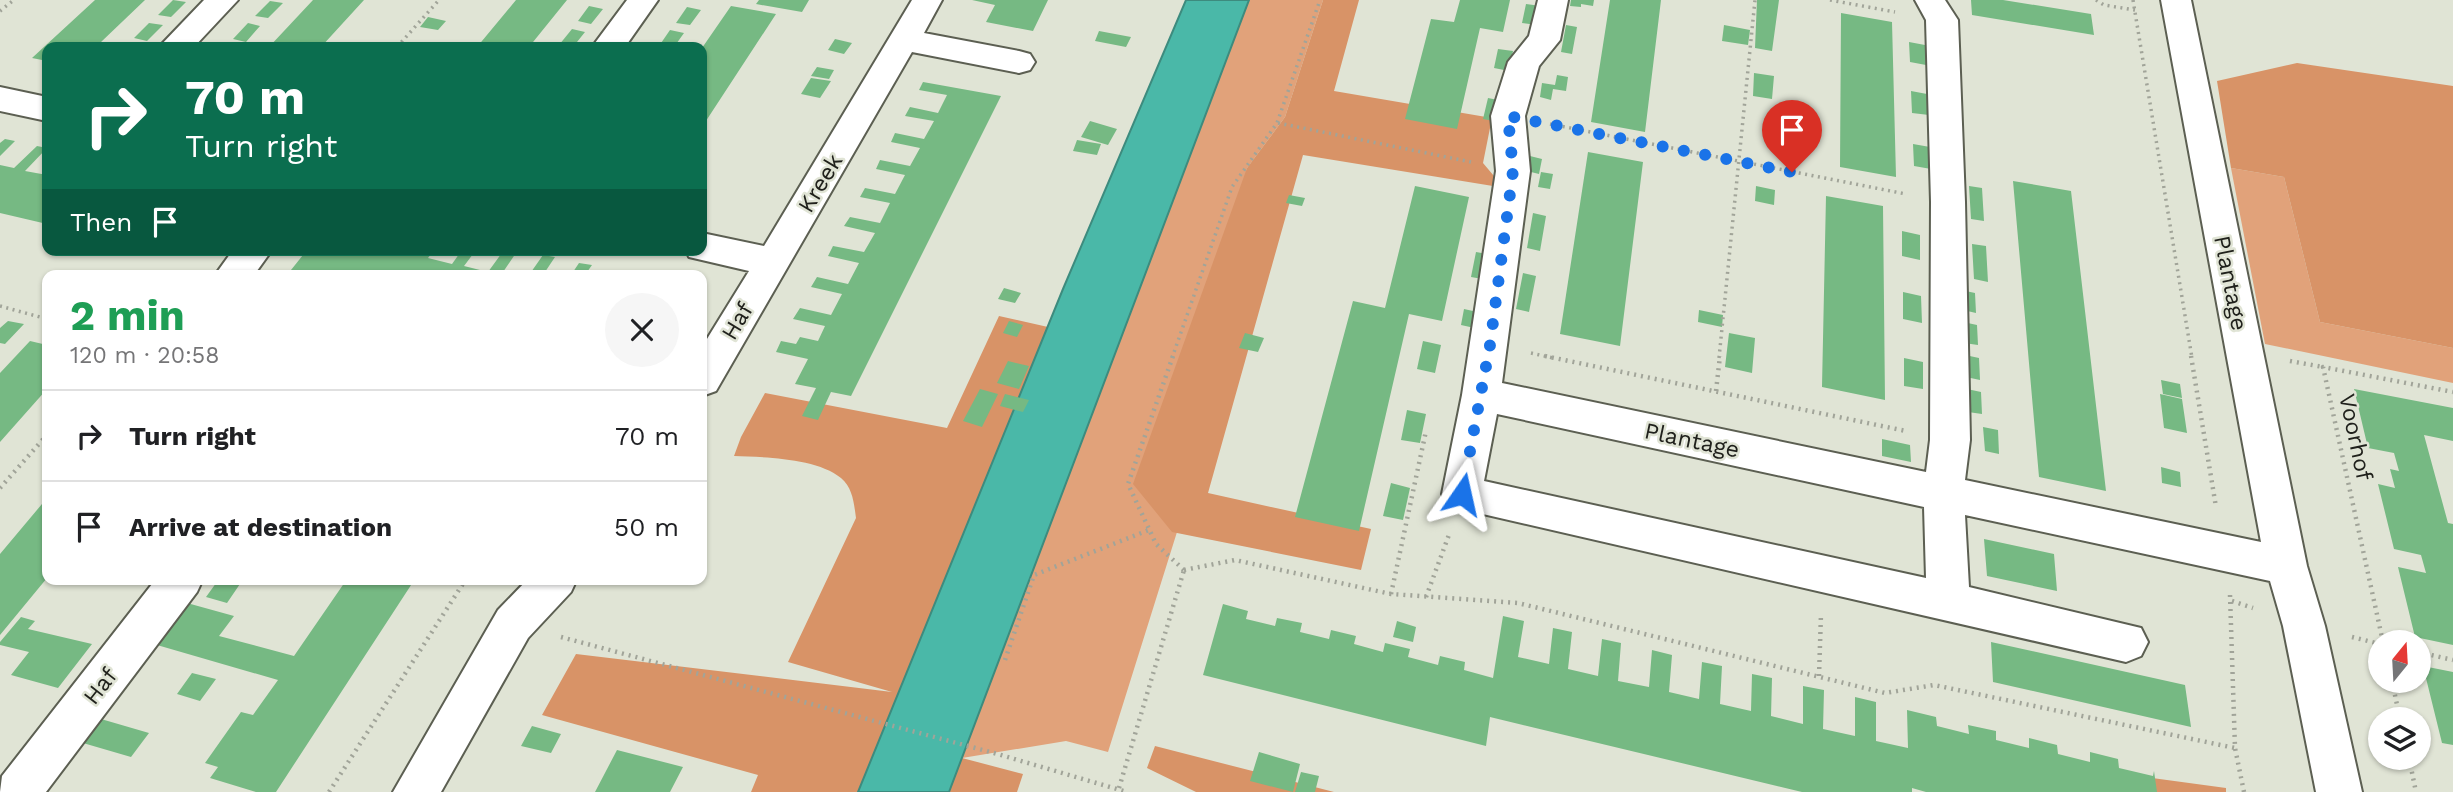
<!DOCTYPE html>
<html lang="en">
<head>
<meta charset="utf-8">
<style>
	body { margin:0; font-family:"Work Sans",sans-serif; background:#f6f6f6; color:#202124; height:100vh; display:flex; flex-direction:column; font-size:26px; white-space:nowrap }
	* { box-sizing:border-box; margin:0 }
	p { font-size:23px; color:#757577 }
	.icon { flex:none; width:38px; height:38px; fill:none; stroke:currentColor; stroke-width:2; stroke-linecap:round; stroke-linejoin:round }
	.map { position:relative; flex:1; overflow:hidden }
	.panel { position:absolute; left:42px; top:270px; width:665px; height:315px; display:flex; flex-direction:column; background:#fff; border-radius:14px; box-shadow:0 2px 5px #0004 }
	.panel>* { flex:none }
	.top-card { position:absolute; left:42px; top:42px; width:665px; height:214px; border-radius:14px; box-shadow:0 2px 5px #0004; background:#0b6e4f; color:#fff; overflow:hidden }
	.needle { width:46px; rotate:18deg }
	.fabs { position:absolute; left:2368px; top:630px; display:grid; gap:14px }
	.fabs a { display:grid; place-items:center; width:63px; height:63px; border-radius:50%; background:#fff; box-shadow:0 2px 5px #0004; font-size:35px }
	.pin { position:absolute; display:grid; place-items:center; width:60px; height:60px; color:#fff; margin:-72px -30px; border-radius:50% 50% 50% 0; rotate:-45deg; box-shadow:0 0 7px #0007 }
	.pin .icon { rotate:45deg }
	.me { position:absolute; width:77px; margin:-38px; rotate:11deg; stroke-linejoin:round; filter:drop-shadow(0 0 5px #0008) }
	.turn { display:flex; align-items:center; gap:24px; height:147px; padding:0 28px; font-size:32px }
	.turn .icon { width:91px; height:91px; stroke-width:2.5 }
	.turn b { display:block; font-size:49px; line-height:60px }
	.then { display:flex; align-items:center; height:66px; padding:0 28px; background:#0003; gap:14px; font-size:26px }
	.round { display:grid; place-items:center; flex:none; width:74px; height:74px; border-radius:37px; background:#f6f6f6 }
	.overview { display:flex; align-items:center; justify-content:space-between; height:119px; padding:0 28px }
	h1 { font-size:42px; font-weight:700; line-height:52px; color:#1e9e55 }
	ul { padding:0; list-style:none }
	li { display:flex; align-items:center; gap:21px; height:91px; padding:0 28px; border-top:2px solid #e0e0e0 }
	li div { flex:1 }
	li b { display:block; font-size:26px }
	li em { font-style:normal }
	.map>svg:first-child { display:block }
	.green { fill:#e1a27a }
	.forest { fill:#d89367 }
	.water { fill:#4ab8a8; stroke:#3d8b7e; stroke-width:2 }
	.building { fill:#76b983 }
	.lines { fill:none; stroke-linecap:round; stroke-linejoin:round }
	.minor-casing { stroke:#5c5f52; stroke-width:4 }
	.path-far1 { stroke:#a1a499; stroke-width:3.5; stroke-dasharray:2 4.5; stroke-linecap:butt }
	.path { stroke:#a1a499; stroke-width:4.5; stroke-dasharray:2 5; stroke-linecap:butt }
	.minor { fill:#fff; fill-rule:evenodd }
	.route { stroke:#1a73e8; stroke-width:12; stroke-dasharray:0 21.6 }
	.labels { text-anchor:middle; stroke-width:5; stroke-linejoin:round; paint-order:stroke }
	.street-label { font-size:23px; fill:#20211c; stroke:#e0e4d5 }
</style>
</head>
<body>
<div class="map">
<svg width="2453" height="792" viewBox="0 0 2453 792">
	<rect width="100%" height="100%" fill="#e0e4d5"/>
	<!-- green -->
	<path class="green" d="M 1249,0 L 1323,0 L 1285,117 L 1247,168 L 1172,532 L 1177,532 L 1108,752 L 1066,741 L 962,758 Z
		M 2231,168 L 2284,177 L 2320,322 L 2453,348 L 2453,383 L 2265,344 Z"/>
	<!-- forest -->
	<path class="forest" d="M 1323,0 L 1359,0 L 1334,91 L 1492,118 L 1483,163 L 1499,182 L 1499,187 L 1303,155 L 1208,493 L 1371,529 L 1361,570 L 1172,532 L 1133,484 L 1247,168 L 1285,117 Z
		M 2297,63 L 2453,86 L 2453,348 L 2320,322 L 2284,177 L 2231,168 L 2217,81 Z
		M 999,316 L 1048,327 L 858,792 L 751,792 L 758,775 L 542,715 L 576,654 L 892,692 L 788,662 L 856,518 C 854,504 853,488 841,478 C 817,458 764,457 734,456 L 741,437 L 765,393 L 947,428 Z
		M 1155,746 L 1334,792 L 1196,792 L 1147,768 Z
		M 962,758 L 1023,774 L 1017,792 L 949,792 Z
		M 2130,775 L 2226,788 L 2226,792 L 2131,792 Z"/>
	<!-- water -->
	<path class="water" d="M 1186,0 L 1249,0 L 949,792 L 858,792 L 1063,289 Z"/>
	<!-- building -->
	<path class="building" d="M 95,0 L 145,0 L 101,42 L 123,47 L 47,47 L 47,61 L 32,58 Z
		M 173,0 L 186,2 L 171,17 L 158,15 Z
		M 313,0 L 364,0 L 321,47 L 269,47 Z
		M 516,0 L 567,0 L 529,47 L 477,47 Z
		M 759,0 L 809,0 L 802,12 L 756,4 Z
		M 972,0 L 1048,0 L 1033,31 L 986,22 L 995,5 Z
		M 1460,0 L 1510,0 L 1503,32 L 1480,28 L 1457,129 L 1405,119 L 1431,19 L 1454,22 Z
		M 1571,0 L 1594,0 L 1593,6 L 1581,4 L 1581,7 L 1570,6 Z
		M 1610,0 L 1661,0 L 1645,132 L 1591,122 Z
		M 1757,0 L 1779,0 L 1772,51 L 1755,48 Z
		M 1971,0 L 2003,0 L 2091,14 L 2094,35 L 1972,15 Z
		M 270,1 L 283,3 L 268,18 L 255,16 Z
		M 1526,4 L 1541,6 L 1537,25 L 1522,23 Z
		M 589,6 L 603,9 L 591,24 L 578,21 Z
		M 731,6 L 776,14 L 702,127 L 702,48 Z
		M 687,7 L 701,10 L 690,25 L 676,23 Z
		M 1841,13 L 1892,22 L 1896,177 L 1840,167 Z
		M 428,17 L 446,21 L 438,30 L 420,27 Z
		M 149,23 L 163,25 L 147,41 L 134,38 Z
		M 248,23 L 260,26 L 246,42 L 233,39 Z
		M 1566,25 L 1577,27 L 1572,54 L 1561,52 Z
		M 1724,25 L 1750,30 L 1748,45 L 1722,41 Z
		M 572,29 L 585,32 L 573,47 L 559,45 Z
		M 670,30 L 684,33 L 674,47 L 659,46 Z
		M 1099,31 L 1131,37 L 1126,47 L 1095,41 Z
		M 835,39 L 852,43 L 844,54 L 828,50 Z
		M 1909,42 L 1925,45 L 1926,65 L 1910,62 Z
		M 1498,49 L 1513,51 L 1509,71 L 1494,68 Z
		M 817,67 L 834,70 L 829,79 L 811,76 Z
		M 1754,73 L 1774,76 L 1772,99 L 1753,96 Z
		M 1557,75 L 1568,77 L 1566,91 L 1553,89 L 1551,100 L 1540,97 L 1542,83 L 1555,85 Z
		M 811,78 L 831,81 L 820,98 L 801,94 Z
		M 923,82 L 1001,96 L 851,396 L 831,392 L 818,420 L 802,416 L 816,388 L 795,384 L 808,359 L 776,352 L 781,341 L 796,344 L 800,337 L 818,341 L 825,326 L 793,319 L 800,308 L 831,315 L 842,294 L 811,287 L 817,277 L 848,284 L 859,263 L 828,256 L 833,246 L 864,252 L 875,233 L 844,226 L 850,217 L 880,223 L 890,203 L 860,197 L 865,188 L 895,194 L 905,175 L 876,169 L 880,160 L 910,166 L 920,148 L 891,142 L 895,133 L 924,139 L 934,121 L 905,116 L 910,107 L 938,113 L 947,95 L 919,90 Z
		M 1911,91 L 1927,94 L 1929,115 L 1912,113 Z
		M 1488,98 L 1503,101 L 1499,122 L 1483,119 Z
		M 1090,121 L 1117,129 L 1108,145 L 1081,137 Z
		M 5,139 L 15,141 L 0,156 L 0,143 Z
		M 1077,140 L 1101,144 L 1097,155 L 1073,151 Z
		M 1913,144 L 1930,147 L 1931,169 L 1914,166 Z
		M 37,146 L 47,148 L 25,171 L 47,175 L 47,224 L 0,213 L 0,165 L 14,168 Z
		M 1588,152 L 1643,162 L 1620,346 L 1560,334 Z
		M 1530,156 L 1542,159 L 1539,174 L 1527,171 Z
		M 1541,172 L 1553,174 L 1550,189 L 1538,187 Z
		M 2013,181 L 2071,191 L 2106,491 L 2039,477 Z
		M 1415,186 L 1469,197 L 1442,321 L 1409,314 L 1359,531 L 1295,517 L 1353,301 L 1385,308 Z
		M 1756,186 L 1775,190 L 1774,205 L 1755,201 Z
		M 1969,186 L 1982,188 L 1984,221 L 1971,219 Z
		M 1289,195 L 1305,198 L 1302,206 L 1286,203 Z
		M 1826,196 L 1883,206 L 1885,400 L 1822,387 Z
		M 1533,213 L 1546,216 L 1540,251 L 1527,248 Z
		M 1902,231 L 1920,235 L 1920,260 L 1902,256 Z
		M 1972,244 L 1986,246 L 1988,282 L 1974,279 Z
		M 307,250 L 392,250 L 416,256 L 420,250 L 434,250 L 428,258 L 452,264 L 462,250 L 476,250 L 464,266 L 488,272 L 504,250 L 518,250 L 501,275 L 287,275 Z
		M 1476,252 L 1493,255 L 1488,280 L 1471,277 Z
		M 543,255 L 555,257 L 543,275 L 529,275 Z
		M 579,263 L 592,265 L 585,275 L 571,275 Z
		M 1523,273 L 1536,276 L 1529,312 L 1516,309 Z
		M 1004,288 L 1021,293 L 1015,303 L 998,299 Z
		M 1961,290 L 1975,293 L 1976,313 L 1963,310 Z
		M 1903,292 L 1921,296 L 1922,323 L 1903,319 Z
		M 1464,309 L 1482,313 L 1479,329 L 1461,325 Z
		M 1699,310 L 1723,315 L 1722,327 L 1698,322 Z
		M 8,321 L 24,324 L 5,344 L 0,343 L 0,328 Z
		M 1009,321 L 1023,325 L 1017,337 L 1003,333 Z
		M 1963,322 L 1977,325 L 1978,345 L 1964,343 Z
		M 1245,333 L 1264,338 L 1258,352 L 1239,348 Z
		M 1729,333 L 1755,338 L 1752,373 L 1725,367 Z
		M 30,341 L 47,345 L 47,389 L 0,442 L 0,373 Z
		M 1423,341 L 1441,345 L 1435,373 L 1417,369 Z
		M 1965,355 L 1979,358 L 1980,380 L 1966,377 Z
		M 1904,358 L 1923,362 L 1923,389 L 1904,386 Z
		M 1008,361 L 1029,366 L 1019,389 L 997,383 Z
		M 2161,380 L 2180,384 L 2182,398 L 2163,394 Z
		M 980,389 L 998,394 L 982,427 L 963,421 Z
		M 1967,389 L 1981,392 L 1982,414 L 1968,412 Z
		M 2354,389 L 2453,408 L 2453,441 L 2424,435 L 2448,523 L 2453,524 L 2453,645 L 2415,637 L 2398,567 L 2426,573 L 2421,555 L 2394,549 L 2378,484 L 2395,488 L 2390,469 L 2399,471 L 2394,453 L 2368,448 Z
		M 1005,394 L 1029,400 L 1023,412 L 1000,406 Z
		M 2160,394 L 2182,399 L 2187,433 L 2164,428 Z
		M 1407,410 L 1426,414 L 1420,443 L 1401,440 Z
		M 1983,427 L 1998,430 L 1999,454 L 1985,451 Z
		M 1882,439 L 1910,445 L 1911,462 L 1882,456 Z
		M 2161,467 L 2180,472 L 2181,487 L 2162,483 Z
		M 1391,483 L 1410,488 L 1403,520 L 1383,516 Z
		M 47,498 L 47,578 L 0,635 L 0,554 Z
		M 1984,539 L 2054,554 L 2057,591 L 1987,576 Z
		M 219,579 L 242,581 L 227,603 L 206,597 Z
		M 347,579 L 415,579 L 276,792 L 256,792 L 210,778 L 218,767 L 205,763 L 241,712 L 253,715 L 278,680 L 157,645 L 187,603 L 234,616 L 219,636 L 294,656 Z
		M 1223,604 L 1248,611 L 1246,619 L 1275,626 L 1277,618 L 1302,623 L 1300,632 L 1329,639 L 1331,630 L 1356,636 L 1354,644 L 1383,652 L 1385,643 L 1410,649 L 1408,657 L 1438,665 L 1440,656 L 1465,662 L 1464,670 L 1493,678 L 1503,616 L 1524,621 L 1518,657 L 1549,664 L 1553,628 L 1572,632 L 1568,669 L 1598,676 L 1602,639 L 1621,643 L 1618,681 L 1649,687 L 1652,650 L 1672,655 L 1669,692 L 1699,699 L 1702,662 L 1722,666 L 1720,704 L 1751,711 L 1752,674 L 1772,678 L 1771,716 L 1803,724 L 1803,686 L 1824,690 L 1823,729 L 1855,736 L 1855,697 L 1876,702 L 1876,741 L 1908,748 L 1907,710 L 1936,717 L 1937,726 L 1969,734 L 1968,725 L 1996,731 L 1996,740 L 2029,748 L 2029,738 L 2057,745 L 2058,754 L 2090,762 L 2090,752 L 2118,759 L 2119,768 L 2153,776 L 2154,771 L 2157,792 L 1926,792 L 1912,788 L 1912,792 L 1802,792 L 1490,717 L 1486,746 L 1203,675 Z
		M 21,617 L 35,621 L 28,629 L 92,644 L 58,688 L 11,675 L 29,652 L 0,645 L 0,642 Z
		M 1397,621 L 1416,627 L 1413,642 L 1393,637 Z
		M 1991,642 L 2185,685 L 2191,727 L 1993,682 Z
		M 2423,666 L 2453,672 L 2453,745 L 2442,743 Z
		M 192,673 L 216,679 L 200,701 L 177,694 Z
		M 101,719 L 149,733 L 131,757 L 83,743 Z
		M 532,726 L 561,734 L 551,753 L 521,746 Z
		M 617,750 L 683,767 L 670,792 L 595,792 Z
		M 1259,752 L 1300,764 L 1293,792 L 1250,781 Z
		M 1301,772 L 1319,776 L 1315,792 L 1295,792 Z"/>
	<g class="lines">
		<defs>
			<path id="minor" d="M 204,0 L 238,0 L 194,47 L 159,47 Z
				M 627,0 L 658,0 L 625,47 L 592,47 Z
				M 912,0 L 942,0 L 924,33 L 1019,51 L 1030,54 L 1035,62 L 1030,70 L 1019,73 L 912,52 L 716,391 L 702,396 L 702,347 L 749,271 L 689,257 L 686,250 L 702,250 L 702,233 L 764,246 Z
				M 1538,0 L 1568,0 L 1560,40 L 1539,66 L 1525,116 L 1530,171 L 1502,383 L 1926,472 L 1930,440 L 1931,202 L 1926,20 L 1915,0 L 1945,0 L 1958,20 L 1965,202 L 1970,440 L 1965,480 L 2261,542 L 2161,0 L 2191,0 L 2307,566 L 2325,626 L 2362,792 L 2316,792 L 2283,626 L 2270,581 L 1965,515 L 1969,587 L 2141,628 L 2148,642 L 2141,656 L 2126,662 L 1448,506 L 1442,494 L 1462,395 L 1496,171 L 1491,116 L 1508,62 L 1529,36 ZM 1497,414 L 1924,507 L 1926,578 L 1484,481 Z
				M 0,87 L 47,97 L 47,121 L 0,111 Z
				M 233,250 L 272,250 L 254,275 L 215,275 Z
				M 156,579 L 203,579 L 197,592 L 46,792 L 0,792 L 2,776 Z
				M 528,579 L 577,579 L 571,592 L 528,638 L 441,792 L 393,792 L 498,610 Z"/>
		</defs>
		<!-- minor casing -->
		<use href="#minor" class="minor-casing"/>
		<!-- path-far1 -->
		<path class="path-far1" d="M 1830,0 L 1895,12
			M 2096,0 L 2104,5 L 2135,10
			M 2133,0 L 2192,358
			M 0,11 L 14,0
			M 397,47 L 439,0
			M 1278,123 L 1471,162
			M 1550,124 L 1906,194
			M 0,306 L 47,319
			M 1531,353 L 1553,358
			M 1172,358 L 1232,187 L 1277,123 L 1320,0
			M 1719,358 L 1755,0"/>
		<!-- path -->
		<path class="path" d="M 1173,356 L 1128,484 L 1156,544 L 1184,570
			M 1545,356 L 1906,431
			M 2191,356 L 2216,507
			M 2290,361 L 2323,367
			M 1716,391 L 1720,356
			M 0,488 L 47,435
			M 1184,570 L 1235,560 L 1391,594 L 1518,603 L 1885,693 L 1934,685 L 2235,748
			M 1391,594 L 1426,431
			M 2230,595 L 2235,748 L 2244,792
			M 1426,597 L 1450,532
			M 2232,601 L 2253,608
			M 561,637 L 994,753 L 1127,792
			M 2352,637 L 2380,644
			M 2383,642 L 2323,367 L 2453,392
			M 2418,652 L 2453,660
			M 1005,660 L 1034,575 L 1149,530
			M 1819,676 L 1821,614
			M 2392,681 L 2400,719
			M 2409,758 L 2416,792
			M 1119,788 L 1184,570
			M 329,792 L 466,579"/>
		<!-- minor -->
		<use href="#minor" class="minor"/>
	</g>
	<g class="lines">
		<!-- route -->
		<path class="route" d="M 1462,494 L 1490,345 L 1513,171 L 1508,116 L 1792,172"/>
	</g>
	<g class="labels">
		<!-- street labels -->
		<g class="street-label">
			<text transform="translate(820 183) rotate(-59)" y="8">Kreek</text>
			<text transform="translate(2231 283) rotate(79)" y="8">Plantage</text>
			<text transform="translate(737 321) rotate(-59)" y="8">Haf</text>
			<text transform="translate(2356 437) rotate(78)" y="8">Voorhof</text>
			<text transform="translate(1692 440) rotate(12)" y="8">Plantage</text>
			<text transform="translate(100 686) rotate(-52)" y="8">Haf</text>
		</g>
	</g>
</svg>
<div class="fabs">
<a><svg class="needle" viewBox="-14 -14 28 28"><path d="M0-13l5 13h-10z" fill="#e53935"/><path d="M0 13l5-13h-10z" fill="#757577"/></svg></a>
<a><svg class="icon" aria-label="layers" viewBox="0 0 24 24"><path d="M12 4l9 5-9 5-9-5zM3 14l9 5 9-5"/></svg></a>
</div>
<div class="pin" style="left:1792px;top:172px;background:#d93025"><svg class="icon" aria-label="arrive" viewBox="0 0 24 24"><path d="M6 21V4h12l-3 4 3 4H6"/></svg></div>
<svg class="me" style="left:1462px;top:494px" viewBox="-20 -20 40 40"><path d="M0-17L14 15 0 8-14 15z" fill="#1a73e8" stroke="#fff" stroke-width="4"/></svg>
<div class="top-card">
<div class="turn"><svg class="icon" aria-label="right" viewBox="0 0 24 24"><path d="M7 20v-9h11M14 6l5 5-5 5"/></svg><div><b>70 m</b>Turn right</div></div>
<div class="then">Then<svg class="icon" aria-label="arrive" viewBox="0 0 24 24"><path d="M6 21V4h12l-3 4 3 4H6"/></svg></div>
</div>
<section class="panel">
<div class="overview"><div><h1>2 min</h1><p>120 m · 20:58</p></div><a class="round"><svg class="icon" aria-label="close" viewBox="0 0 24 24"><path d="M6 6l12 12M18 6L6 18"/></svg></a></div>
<ul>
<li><svg class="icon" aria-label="right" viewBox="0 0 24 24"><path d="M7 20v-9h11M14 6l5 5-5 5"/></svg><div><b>Turn right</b></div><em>70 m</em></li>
<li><svg class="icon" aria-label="arrive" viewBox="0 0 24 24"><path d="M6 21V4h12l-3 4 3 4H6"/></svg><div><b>Arrive at destination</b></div><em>50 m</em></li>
</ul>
</section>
</div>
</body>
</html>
